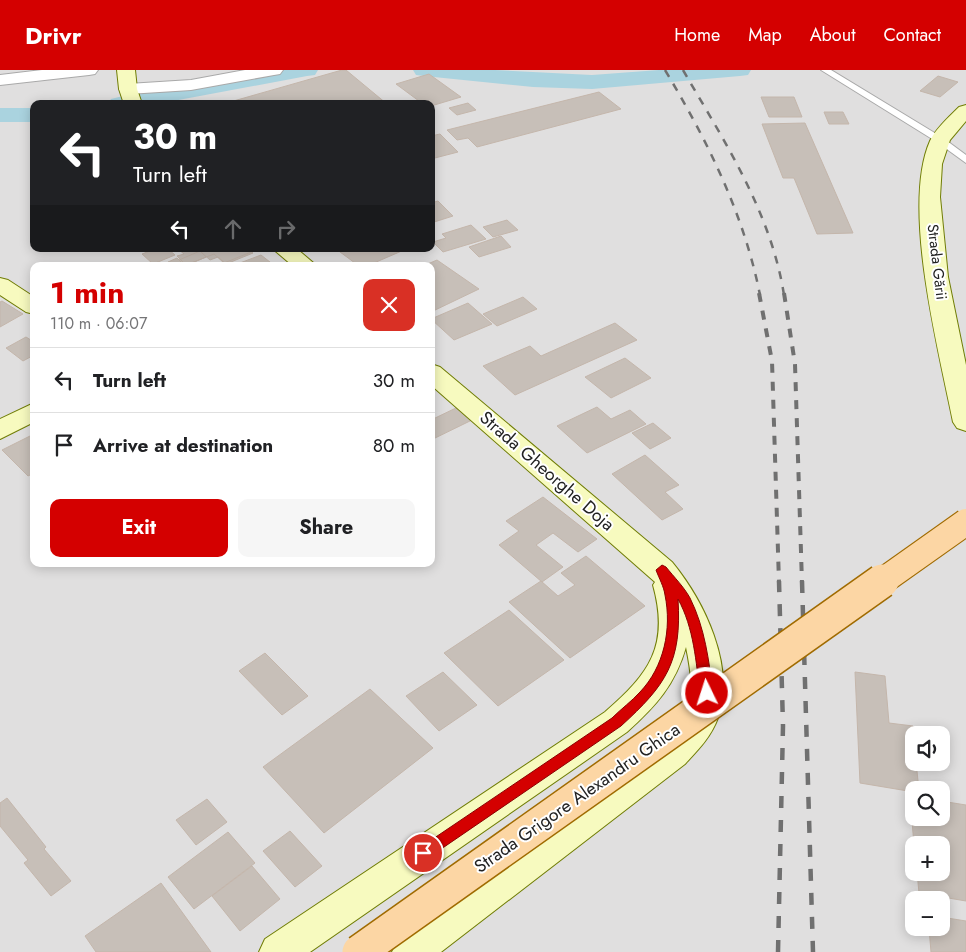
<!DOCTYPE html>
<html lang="en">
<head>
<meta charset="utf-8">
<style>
	body { margin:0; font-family:Jost,sans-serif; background:#f6f6f6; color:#202124; height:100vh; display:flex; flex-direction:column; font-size:19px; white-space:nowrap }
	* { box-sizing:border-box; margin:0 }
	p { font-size:16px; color:#757577 }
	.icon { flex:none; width:28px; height:28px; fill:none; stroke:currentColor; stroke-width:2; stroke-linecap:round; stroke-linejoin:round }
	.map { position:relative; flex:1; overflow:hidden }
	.sheet { position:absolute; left:30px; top:192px; width:405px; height:305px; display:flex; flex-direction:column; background:#fff; border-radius:10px; box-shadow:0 2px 12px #0003 }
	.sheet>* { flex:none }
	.top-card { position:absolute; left:30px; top:30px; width:405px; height:152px; border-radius:10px; box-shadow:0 2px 12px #0003; background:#202124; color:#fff; overflow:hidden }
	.controls { position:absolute; left:905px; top:656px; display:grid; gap:10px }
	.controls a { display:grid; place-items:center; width:45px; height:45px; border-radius:10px; background:#fff; box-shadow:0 2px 12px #0003; font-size:25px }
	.pin { position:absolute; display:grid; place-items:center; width:42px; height:42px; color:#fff; margin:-21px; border:2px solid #fff; border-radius:50%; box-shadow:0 1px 5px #0007 }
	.me { position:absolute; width:55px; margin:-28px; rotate:356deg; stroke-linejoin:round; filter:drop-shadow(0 0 4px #0008) }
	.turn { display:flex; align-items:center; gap:18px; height:105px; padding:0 20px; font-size:22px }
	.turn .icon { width:65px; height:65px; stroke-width:2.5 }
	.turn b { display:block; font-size:35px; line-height:42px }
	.lanes { display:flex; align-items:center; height:48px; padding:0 20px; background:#0003; justify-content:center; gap:25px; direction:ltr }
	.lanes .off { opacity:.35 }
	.round { display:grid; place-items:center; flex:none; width:52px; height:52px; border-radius:10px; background:#f6f6f6 }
	.head { display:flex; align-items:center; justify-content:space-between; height:85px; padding:0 20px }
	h1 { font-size:30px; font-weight:700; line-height:38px; color:#d40000 }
	.primary-button { display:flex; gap:10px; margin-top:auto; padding:10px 20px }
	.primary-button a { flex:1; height:58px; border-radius:10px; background:#d40000; color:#fff; font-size:20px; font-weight:700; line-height:58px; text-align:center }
	.primary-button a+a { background:#f6f6f6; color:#202124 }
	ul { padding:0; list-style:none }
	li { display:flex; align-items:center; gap:15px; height:65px; padding:0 20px; border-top:1px solid #e0e0e0 }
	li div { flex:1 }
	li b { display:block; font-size:19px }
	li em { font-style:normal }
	header { display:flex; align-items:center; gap:30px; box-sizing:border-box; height:70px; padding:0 25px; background:#d40000; color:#fff }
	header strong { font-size:24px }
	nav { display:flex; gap:28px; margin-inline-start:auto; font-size:18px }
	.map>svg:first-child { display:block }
	.residential { fill:#e0dfdf; fill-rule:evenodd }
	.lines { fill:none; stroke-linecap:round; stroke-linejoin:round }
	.canal { fill:#aad3df; fill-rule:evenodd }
	.building { fill:#c7bfb8; stroke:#c4b6ab }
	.lane-casing { stroke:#a9a9a9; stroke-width:2 }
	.street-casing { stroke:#a9a9a9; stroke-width:2 }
	.secondary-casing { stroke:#707d05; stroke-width:2 }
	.lane { fill:#fff; fill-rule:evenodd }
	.street { fill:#fff; fill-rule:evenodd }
	.secondary { fill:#f7fabf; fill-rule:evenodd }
	.rail-far2 { stroke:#707070; stroke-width:2.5; stroke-dasharray:8 8; stroke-linecap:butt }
	.rail-far1 { stroke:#707070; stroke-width:4; stroke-dasharray:9 9; stroke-linecap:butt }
	.rail { stroke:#707070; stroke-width:4.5; stroke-dasharray:12 12; stroke-linecap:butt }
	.primary-bridge-far1-casing { stroke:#a06b00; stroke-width:28; stroke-linecap:butt }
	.primary-bridge-casing { stroke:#a06b00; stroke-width:36; stroke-linecap:butt }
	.primary-bridge-far1 { stroke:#fcd6a4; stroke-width:26 }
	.primary-bridge { stroke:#fcd6a4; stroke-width:33 }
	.route { fill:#d40000; stroke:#8a0000 }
	.labels { text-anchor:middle; stroke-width:4; stroke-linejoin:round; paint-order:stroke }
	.far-street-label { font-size:15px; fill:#222; stroke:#fff }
	.street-label { font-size:18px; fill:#222; stroke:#fff }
</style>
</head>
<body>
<header>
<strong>Drivr</strong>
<nav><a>Home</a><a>Map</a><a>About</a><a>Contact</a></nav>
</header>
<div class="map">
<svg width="966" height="882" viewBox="0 0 966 882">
	<rect width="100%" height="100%" fill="#f2efe9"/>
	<!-- residential -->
	<path class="residential" d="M 0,0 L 966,0 L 966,882 L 0,882 ZM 34,34 L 431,34 L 431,179 L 34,179 ZM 34,196 L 431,196 L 431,494 L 34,494 ZM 914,665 L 941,665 L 941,692 L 914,692 ZM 914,720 L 941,720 L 941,748 L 914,748 ZM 914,775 L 941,775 L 941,802 L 914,802 ZM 914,830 L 941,830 L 941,858 L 914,858 Z"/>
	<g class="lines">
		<!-- canal -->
		<path class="canal" d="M 271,0 L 318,0 L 315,5 L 307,6 L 157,34 L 108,34 L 111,29 L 119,27 Z
			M 413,0 L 495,0 L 592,5 L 659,0 L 751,0 L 748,5 L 740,6 L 592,19 L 533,17 L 424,6 L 416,5 Z
			M 0,38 L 34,38 L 34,52 L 0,52 Z"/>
	</g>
	<!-- building -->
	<path class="building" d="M 342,0 L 346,0 L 387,34 L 223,34 Z
		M 429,4 L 461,27 L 431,36 L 431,34 L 423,34 L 396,14 Z
		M 938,6 L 958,12 L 940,27 L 920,21 Z
		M 599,22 L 621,39 L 477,77 L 468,68 L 457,70 L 447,60 Z
		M 761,27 L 794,27 L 802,47 L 769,47 Z
		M 468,33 L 476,40 L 457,45 L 449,38 Z
		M 824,42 L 843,42 L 849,54 L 829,54 Z
		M 805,53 L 853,163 L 817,164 L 794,108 L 783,108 L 762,54 Z
		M 440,64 L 458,82 L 431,89 L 431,66 Z
		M 438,131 L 453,146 L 431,153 L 431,133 Z
		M 507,150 L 518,160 L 493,167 L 483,157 Z
		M 471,155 L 486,169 L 443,182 L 433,172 L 446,168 L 442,164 Z
		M 501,166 L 511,177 L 479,187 L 469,177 Z
		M 155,179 L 168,179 L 175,185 L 153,194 L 142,184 Z
		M 178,179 L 255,179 L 256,180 L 224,193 L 214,184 L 186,195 L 177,186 L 184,184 Z
		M 205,179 L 248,179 L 253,183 L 226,194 L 218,187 L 210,190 L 200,181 Z
		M 336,179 L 403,179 L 404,180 L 367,196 L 359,196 Z
		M 200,181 L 206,187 L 185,196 L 179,190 Z
		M 261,185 L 275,196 L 232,196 Z
		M 177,188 L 182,193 L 173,196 L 168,192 Z
		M 437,190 L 479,219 L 431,242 L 431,196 L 423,196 Z
		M 523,227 L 537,239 L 497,256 L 483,244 Z
		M 2,231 L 23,244 L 0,257 L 0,232 Z
		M 468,233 L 492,254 L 454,270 L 431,249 Z
		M 615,253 L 637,270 L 515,325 L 483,296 L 530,276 L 541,286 Z
		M 26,267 L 34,272 L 34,285 L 23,291 L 6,278 Z
		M 625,288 L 651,308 L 611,328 L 585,307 Z
		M 458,337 L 472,350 L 431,370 L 431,350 Z
		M 597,337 L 611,349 L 630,340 L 646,354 L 587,383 L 557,356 Z
		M 653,353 L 671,368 L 650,379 L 632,363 Z
		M 34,364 L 34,403 L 28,406 L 2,380 Z
		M 645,385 L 679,415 L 665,422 L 683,439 L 662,450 L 612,404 Z
		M 543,427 L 597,469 L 578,482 L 553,463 L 536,475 L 563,497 L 542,512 L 499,475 L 519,461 L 506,451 Z
		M 586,486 L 645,536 L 570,588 L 509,532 L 541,511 L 558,526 L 575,515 L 561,503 Z
		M 509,540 L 564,590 L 498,636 L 444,583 Z
		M 265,583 L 308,626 L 282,645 L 239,601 Z
		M 443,602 L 477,635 L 439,661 L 406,626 Z
		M 855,602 L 885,606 L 889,653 L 913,656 L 914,692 L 916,692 L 919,720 L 914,722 L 860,713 Z
		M 370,619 L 433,678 L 324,763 L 263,697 Z
		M 910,727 L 914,727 L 914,748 L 941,748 L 941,731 L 966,735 L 966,831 L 919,823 L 917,802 L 941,802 L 941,775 L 914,775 Z
		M 7,728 L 46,777 L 44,779 L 71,811 L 51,826 L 24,793 L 28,790 L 0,756 L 0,733 Z
		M 207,729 L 227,752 L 196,775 L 176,750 Z
		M 290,761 L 322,796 L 295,817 L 263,781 Z
		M 228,762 L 255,793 L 194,839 L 168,807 Z
		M 252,796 L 280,829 L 240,861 L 212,826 Z
		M 161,813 L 211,882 L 96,882 L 85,866 Z
		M 941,847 L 966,851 L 966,882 L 931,882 L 929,858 L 941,858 Z"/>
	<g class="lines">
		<defs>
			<path id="lane" d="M 821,0 L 831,0 L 943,68 L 966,85 L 966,93 L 937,72 Z"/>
			<path id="street" d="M 42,0 L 98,0 L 95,4 L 89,5 L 0,15 L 0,5 Z
				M 245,0 L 283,0 L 280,4 L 274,5 L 191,20 L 128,24 L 122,23 L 119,19 L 122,15 L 128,14 L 191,10 Z"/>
			<path id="secondary" d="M 117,0 L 135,0 L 137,19 L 142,34 L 124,34 L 119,19 Z
				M 966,35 L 966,51 L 950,70 L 942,94 L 940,127 L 948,207 L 966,295 L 966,361 L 957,358 L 953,352 C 939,281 901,137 930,71 C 936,58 949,47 959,37 Z
				M 273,179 L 297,179 L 317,196 L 293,196 Z
				M 0,208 L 8,210 L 34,227 L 34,244 L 26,242 L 0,225 Z
				M 431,294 L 440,297 L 672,492 C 704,531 736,596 718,648 C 711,667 698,680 685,694 L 441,882 L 392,882 L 398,869 L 661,674 C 670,666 680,658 686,648 C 696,628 690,597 686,577 C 675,615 656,636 627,662 L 310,882 L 259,882 L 265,869 L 605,642 C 649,604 670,576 653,515 L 655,512 L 431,315 Z
				M 34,333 L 34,352 L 0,369 L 0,349 Z"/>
		</defs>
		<!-- lane casing -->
		<use href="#lane" class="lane-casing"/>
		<!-- street casing -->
		<use href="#street" class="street-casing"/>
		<!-- secondary casing -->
		<use href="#secondary" class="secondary-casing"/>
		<!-- lane -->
		<use href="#lane" class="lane"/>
		<!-- street -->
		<use href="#street" class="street"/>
		<!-- secondary -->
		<use href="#secondary" class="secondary"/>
		<!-- rail-far2 -->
		<path class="rail-far2" d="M 665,0 C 707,70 744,144 760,225
			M 683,0 C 724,71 771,142 784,225"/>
		<!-- rail-far1 -->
		<path class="rail-far1" d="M 759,223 L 772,291 L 779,513
			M 784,223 L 795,294 L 802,513"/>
		<!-- rail -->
		<path class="rail" d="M 802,511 L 813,882
			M 778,882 L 783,656 L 779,511"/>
		<defs>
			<path id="primary-bridge-far1" d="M 880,513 L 966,452"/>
			<path id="primary-bridge" d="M 359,882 L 882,511"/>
		</defs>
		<!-- primary-bridge-far1 casing -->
		<use href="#primary-bridge-far1" class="primary-bridge-far1-casing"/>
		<!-- primary-bridge casing -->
		<use href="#primary-bridge" class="primary-bridge-casing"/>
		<!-- primary-bridge-far1 -->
		<use href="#primary-bridge-far1" class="primary-bridge-far1"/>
		<!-- primary-bridge -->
		<use href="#primary-bridge" class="primary-bridge"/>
	</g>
	<!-- route -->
	<path class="route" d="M 662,495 L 666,497 C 674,507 684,517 690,528 C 705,558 709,591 713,623 L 711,627 L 707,629 L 700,623 C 696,592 694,558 678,529 C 682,592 666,615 621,656 L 428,788 L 423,790 L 418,788 L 415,783 L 418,779 L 612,648 C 621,639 632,631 640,622 C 664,597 672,559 665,525 C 664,517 659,508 656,500 Z"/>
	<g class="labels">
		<!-- far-street labels -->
		<g class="far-street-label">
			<text transform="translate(937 192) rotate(83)" y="5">Strada Gării</text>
		</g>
		<!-- street labels -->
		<g class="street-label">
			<text transform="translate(547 401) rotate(41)" y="6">Strada Gheorghe Doja</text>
			<text transform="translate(577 728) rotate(-35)" y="6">Strada Grigore Alexandru Ghica</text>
		</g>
	</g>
</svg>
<div class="controls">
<a><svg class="icon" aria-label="sound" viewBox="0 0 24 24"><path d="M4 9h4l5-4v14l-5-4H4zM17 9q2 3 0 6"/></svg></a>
<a><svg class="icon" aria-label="search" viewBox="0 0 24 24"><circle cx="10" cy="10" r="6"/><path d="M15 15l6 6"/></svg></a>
<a>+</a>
<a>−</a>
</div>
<div class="pin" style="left:423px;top:783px;background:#d93025"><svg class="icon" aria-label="arrive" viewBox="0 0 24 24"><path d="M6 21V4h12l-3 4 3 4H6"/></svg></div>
<svg class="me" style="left:707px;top:623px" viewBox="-20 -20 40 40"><circle r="17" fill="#d40000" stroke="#fff" stroke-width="3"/><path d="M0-11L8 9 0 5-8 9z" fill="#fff"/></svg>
<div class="top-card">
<div class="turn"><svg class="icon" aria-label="left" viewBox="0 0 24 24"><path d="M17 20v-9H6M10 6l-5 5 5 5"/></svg><div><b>30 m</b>Turn left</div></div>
<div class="lanes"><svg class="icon" aria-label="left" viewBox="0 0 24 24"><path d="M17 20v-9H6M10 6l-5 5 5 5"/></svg><svg class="icon off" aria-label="ahead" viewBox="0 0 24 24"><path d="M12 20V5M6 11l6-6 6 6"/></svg><svg class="icon off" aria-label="right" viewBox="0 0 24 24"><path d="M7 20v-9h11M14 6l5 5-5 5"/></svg></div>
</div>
<section class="sheet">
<div class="head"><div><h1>1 min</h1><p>110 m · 06:07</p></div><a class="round" style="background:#d93025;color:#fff"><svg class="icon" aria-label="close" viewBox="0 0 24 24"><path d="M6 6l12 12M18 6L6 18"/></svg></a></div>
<ul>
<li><svg class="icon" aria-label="left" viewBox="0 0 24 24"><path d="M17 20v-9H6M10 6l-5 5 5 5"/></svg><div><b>Turn left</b></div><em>30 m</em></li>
<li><svg class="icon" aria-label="arrive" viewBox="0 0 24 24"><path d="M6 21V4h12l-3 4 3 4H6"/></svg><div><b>Arrive at destination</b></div><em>80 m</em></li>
</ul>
<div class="primary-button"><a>Exit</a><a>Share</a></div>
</section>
</div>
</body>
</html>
